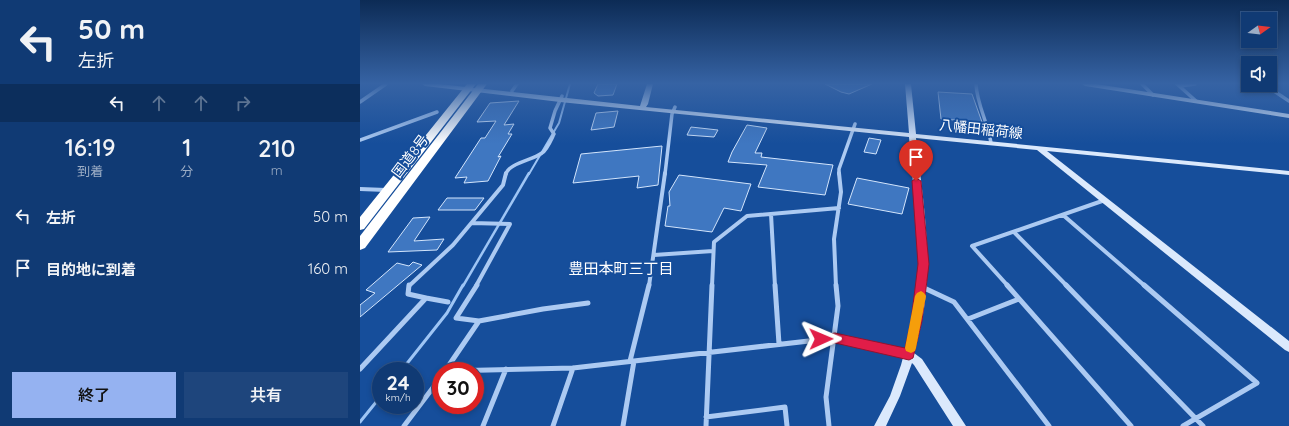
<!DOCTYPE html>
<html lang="ja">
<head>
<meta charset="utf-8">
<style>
	body { margin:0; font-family:Quicksand,"Noto Sans JP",sans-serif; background:#1e457c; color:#f1f3f6; height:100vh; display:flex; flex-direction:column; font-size:15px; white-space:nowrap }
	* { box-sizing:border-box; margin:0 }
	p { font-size:13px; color:#9cadc5 }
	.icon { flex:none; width:22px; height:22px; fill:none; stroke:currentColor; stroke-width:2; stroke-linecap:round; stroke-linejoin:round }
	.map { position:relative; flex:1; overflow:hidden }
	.sheet { display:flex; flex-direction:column; background:#103a74; width:360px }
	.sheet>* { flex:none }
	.guide { background:#103a74; color:#f1f3f6; overflow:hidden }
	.needle { width:26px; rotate:75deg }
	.fabs { position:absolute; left:881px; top:12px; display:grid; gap:8px }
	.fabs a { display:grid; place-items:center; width:36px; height:36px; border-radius:0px; background:#103a74; box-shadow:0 2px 6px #0003,0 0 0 1px #305486; font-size:20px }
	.speed { position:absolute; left:12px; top:362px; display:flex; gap:8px; font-size:20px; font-weight:700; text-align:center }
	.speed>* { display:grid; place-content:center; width:52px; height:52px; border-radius:50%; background:#103a74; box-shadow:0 2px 6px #0003,0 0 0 1px #305486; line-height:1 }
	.speed small { font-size:10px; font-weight:400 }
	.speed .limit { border:6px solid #d22; background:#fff; color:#111 }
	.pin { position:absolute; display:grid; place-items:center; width:34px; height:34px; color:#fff; margin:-41px -17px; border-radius:50% 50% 50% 0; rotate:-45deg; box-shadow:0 0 4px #0007 }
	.pin .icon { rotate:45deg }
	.me { position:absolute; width:44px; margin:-22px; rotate:89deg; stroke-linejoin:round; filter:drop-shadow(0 0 3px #0008) }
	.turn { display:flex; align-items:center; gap:14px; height:84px; padding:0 12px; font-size:18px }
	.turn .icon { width:52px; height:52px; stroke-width:2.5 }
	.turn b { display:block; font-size:28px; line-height:34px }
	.lanes { display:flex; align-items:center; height:38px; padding:0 12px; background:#0003; justify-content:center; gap:20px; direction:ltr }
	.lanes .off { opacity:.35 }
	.eta { display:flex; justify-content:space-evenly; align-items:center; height:68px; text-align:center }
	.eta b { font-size:24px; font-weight:600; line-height:28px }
	.primary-button { display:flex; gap:8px; margin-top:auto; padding:8px 12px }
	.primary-button a { flex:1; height:46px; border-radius:0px; background:#95b2f1; color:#111; font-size:16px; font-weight:600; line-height:46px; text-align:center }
	.primary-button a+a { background:#1e457c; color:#f1f3f6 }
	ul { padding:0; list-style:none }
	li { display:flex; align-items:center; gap:12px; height:52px; padding:0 12px }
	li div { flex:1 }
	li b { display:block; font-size:15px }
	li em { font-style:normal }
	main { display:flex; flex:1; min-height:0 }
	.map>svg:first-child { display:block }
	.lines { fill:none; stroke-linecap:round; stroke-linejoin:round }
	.stream-far2 { stroke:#9ec5f5; stroke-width:2 }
	.stream-far1 { stroke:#9ec5f5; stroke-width:2.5 }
	.stream { stroke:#9ec5f5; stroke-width:3 }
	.building { fill:#3f77c1; stroke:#d3e5fc }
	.street-far2 { stroke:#accaf2; stroke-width:3.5 }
	.street-far1 { stroke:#accaf2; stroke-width:4 }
	.street { stroke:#accaf2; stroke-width:5 }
	.secondary { fill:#dbe9fc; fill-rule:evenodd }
	.highway { fill:#fff; fill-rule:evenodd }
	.route { fill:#e11d48; stroke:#92132f }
	.slow { fill:#f59e0b }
	.labels { text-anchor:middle; stroke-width:4; stroke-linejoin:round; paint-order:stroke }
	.street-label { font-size:14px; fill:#fff; stroke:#164e9b }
	.neighbourhood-label { font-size:15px; fill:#fff; stroke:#164e9b }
</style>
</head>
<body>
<main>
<section class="sheet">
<div class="guide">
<div class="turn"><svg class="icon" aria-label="left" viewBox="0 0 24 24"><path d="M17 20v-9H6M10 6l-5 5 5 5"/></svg><div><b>50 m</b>左折</div></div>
<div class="lanes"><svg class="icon" aria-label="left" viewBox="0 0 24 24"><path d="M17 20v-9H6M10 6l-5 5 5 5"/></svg><svg class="icon off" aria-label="ahead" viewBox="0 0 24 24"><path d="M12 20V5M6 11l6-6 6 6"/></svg><svg class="icon off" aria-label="ahead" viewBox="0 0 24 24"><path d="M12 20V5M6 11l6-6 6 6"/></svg><svg class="icon off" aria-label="right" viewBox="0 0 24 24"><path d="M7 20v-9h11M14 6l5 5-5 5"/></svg></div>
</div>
<div class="eta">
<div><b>16:19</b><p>到着</p></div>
<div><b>1</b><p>分</p></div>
<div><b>210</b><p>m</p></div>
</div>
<ul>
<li><svg class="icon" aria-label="left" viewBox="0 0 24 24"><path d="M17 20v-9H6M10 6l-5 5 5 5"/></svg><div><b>左折</b></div><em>50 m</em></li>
<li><svg class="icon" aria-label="arrive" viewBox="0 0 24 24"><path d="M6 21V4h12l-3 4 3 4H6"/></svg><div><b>目的地に到着</b></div><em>160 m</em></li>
</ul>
<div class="primary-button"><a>終了</a><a>共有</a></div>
</section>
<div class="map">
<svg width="929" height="426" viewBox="0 0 929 426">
	<rect width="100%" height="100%" fill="#164e9b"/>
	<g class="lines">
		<!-- stream-far2 -->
		<path class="stream-far2" d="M 169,174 L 199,123 L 210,84"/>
		<!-- stream-far1 -->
		<path class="stream-far1" d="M 103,286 L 169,173"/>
		<!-- stream -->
		<path class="stream" d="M 41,371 L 87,313 L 103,285
			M 0,422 L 21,396"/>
	</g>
	<!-- building -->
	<path class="building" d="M 238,84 L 257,84 L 253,95 L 238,96 L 234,93 Z
		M 465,84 L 512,84 L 489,94 L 481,92 Z
		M 578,92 L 612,94 L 622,122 L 581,119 Z
		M 159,101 L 144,125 L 154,124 L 148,134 L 152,134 L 138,157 L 141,156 L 128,181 L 104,183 L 107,177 L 95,178 L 121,138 L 125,138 L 136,121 L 117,122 L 130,103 Z
		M 258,111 L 254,127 L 231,130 L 236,113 Z
		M 387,125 L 407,128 L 395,153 L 402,153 L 401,157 L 473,165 L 465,195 L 398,187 L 407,165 L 368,162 L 372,152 Z
		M 331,127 L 358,130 L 354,137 L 327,135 Z
		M 509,138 L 521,140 L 516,154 L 504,152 Z
		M 302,146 L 298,185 L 277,188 L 279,176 L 213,183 L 221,154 Z
		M 319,175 L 391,184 L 381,211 L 364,208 L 352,232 L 305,226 L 308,206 L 310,206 L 309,192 Z
		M 497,178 L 549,188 L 542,214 L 488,204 Z
		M 87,198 L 124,198 L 115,210 L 78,210 Z
		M 70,217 L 54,241 L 84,239 L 77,250 L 28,252 L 53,218 Z
		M 53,262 L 62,265 L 0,317 L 0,305 L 15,293 L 6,290 L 37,263 L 49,266 Z"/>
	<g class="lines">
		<!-- street-far2 -->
		<path class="street-far2" d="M 616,84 C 617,105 628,123 631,143
			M 782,84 L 793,95
			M 817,84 L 836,101
			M 905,85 L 929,101
			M 820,86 L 835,84
			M 152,91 L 157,84
			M 0,102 L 26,84
			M 0,140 L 77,112
			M 146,174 C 149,163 173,160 182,153 C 187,150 191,140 194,134 L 190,128 L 195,111 L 202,96
			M 305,174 L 312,114 L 315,107
			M 479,174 L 479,169 L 495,124"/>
		<!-- street-far1 -->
		<path class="street-far1" d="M 0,189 L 26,190
			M 411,214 L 415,286
			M 703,215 L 785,286
			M 112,223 L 150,224 L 116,286
			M 654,232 L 707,286
			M 294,255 L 353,251
			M 49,286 L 93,245 L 143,185 L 146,173
			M 289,286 L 305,173
			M 352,286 L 354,242 L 387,216 L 479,208
			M 476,286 L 474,239 L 481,192 L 479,173
			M 648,286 L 612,246 L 745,200"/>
		<!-- street -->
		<path class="street" d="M 415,285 L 419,344
			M 647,285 L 771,426
			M 706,285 L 843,426
			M 784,285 L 897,383 L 823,426
			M 562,287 L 594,302 L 689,426
			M 66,298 L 88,302
			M 608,319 L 659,299
			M 119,321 L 183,309 L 228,303
			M 270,361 L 289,285
			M 0,369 L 66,298 L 48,294 L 49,285
			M 85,371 L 213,368 L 475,338 L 549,354
			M 85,371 L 119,321 L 96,318 L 117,285
			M 346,417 L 425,407 L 427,426
			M 44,426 L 81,377
			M 123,426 L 146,369
			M 193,426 L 213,368
			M 263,426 L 274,361
			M 346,426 L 352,285
			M 469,426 L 466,397 L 478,306 L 476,285"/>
		<!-- secondary -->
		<path class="secondary" d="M 62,84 L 79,84 L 280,106 L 287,84 L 293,84 L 288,104 L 286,107 L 549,133 L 545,84 L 551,84 L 556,134 L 929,171 L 929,175 L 687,151 L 929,341 L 929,352 L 925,350 L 677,150 L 556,138 C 561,184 569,231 567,278 C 566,303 561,329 554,353 L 562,359 L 606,426 L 593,426 L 554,365 L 552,363 L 540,396 L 526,426 L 514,426 L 530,396 L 541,365 L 550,331 L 556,295 L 558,279 L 558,241 L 549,137 L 200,102 L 65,86 Z
			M 722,84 L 736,84 L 929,114 L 929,118 L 725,86 Z"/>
		<!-- highway -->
		<path class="highway" d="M 107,84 L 116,84 L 4,229 L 0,230 L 0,217 Z
			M 118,84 L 127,84 L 5,248 L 0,250 L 0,236 Z"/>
	</g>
	<!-- sky -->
	<linearGradient id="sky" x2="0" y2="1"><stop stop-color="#0c2b55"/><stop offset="0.58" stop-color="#3663a4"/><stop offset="1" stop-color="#3663a4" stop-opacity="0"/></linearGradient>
	<rect width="929" height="144" fill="url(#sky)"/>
	<!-- route -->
	<path class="route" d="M 556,178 L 561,181 L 569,264 L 562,321 L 553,358 L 549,360 L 475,343 L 461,344 L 457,343 L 456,339 L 457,336 L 475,333 L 545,348 L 551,321 L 558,264 L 552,181 Z"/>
	<!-- slow -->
	<path class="slow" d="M 561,291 L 564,293 L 566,296 L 556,348 L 555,351 L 551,353 L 546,351 L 545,348 L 555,296 L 557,293 Z"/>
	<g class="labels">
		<!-- street labels -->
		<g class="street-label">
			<text transform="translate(621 129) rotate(6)" y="5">八幡田稲荷線</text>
			<text transform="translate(50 156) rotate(-53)" y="5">国道8号</text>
		</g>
		<!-- neighbourhood labels -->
		<g class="neighbourhood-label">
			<text x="261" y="274">豊田本町三丁目</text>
		</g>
	</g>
</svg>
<div class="fabs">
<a><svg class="needle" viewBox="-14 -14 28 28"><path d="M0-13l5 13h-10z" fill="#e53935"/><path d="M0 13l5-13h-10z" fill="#9cadc5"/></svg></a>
<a><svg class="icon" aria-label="sound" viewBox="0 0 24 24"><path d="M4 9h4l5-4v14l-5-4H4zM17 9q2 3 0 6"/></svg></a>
</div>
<div class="speed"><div>24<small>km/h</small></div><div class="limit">30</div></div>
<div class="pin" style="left:556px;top:181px;background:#d93025"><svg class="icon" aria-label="arrive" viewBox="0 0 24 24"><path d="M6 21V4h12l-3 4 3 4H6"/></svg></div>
<svg class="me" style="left:461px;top:339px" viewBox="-20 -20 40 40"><path d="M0-17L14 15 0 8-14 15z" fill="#e11d48" stroke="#fff" stroke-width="4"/></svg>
</div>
</main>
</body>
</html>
